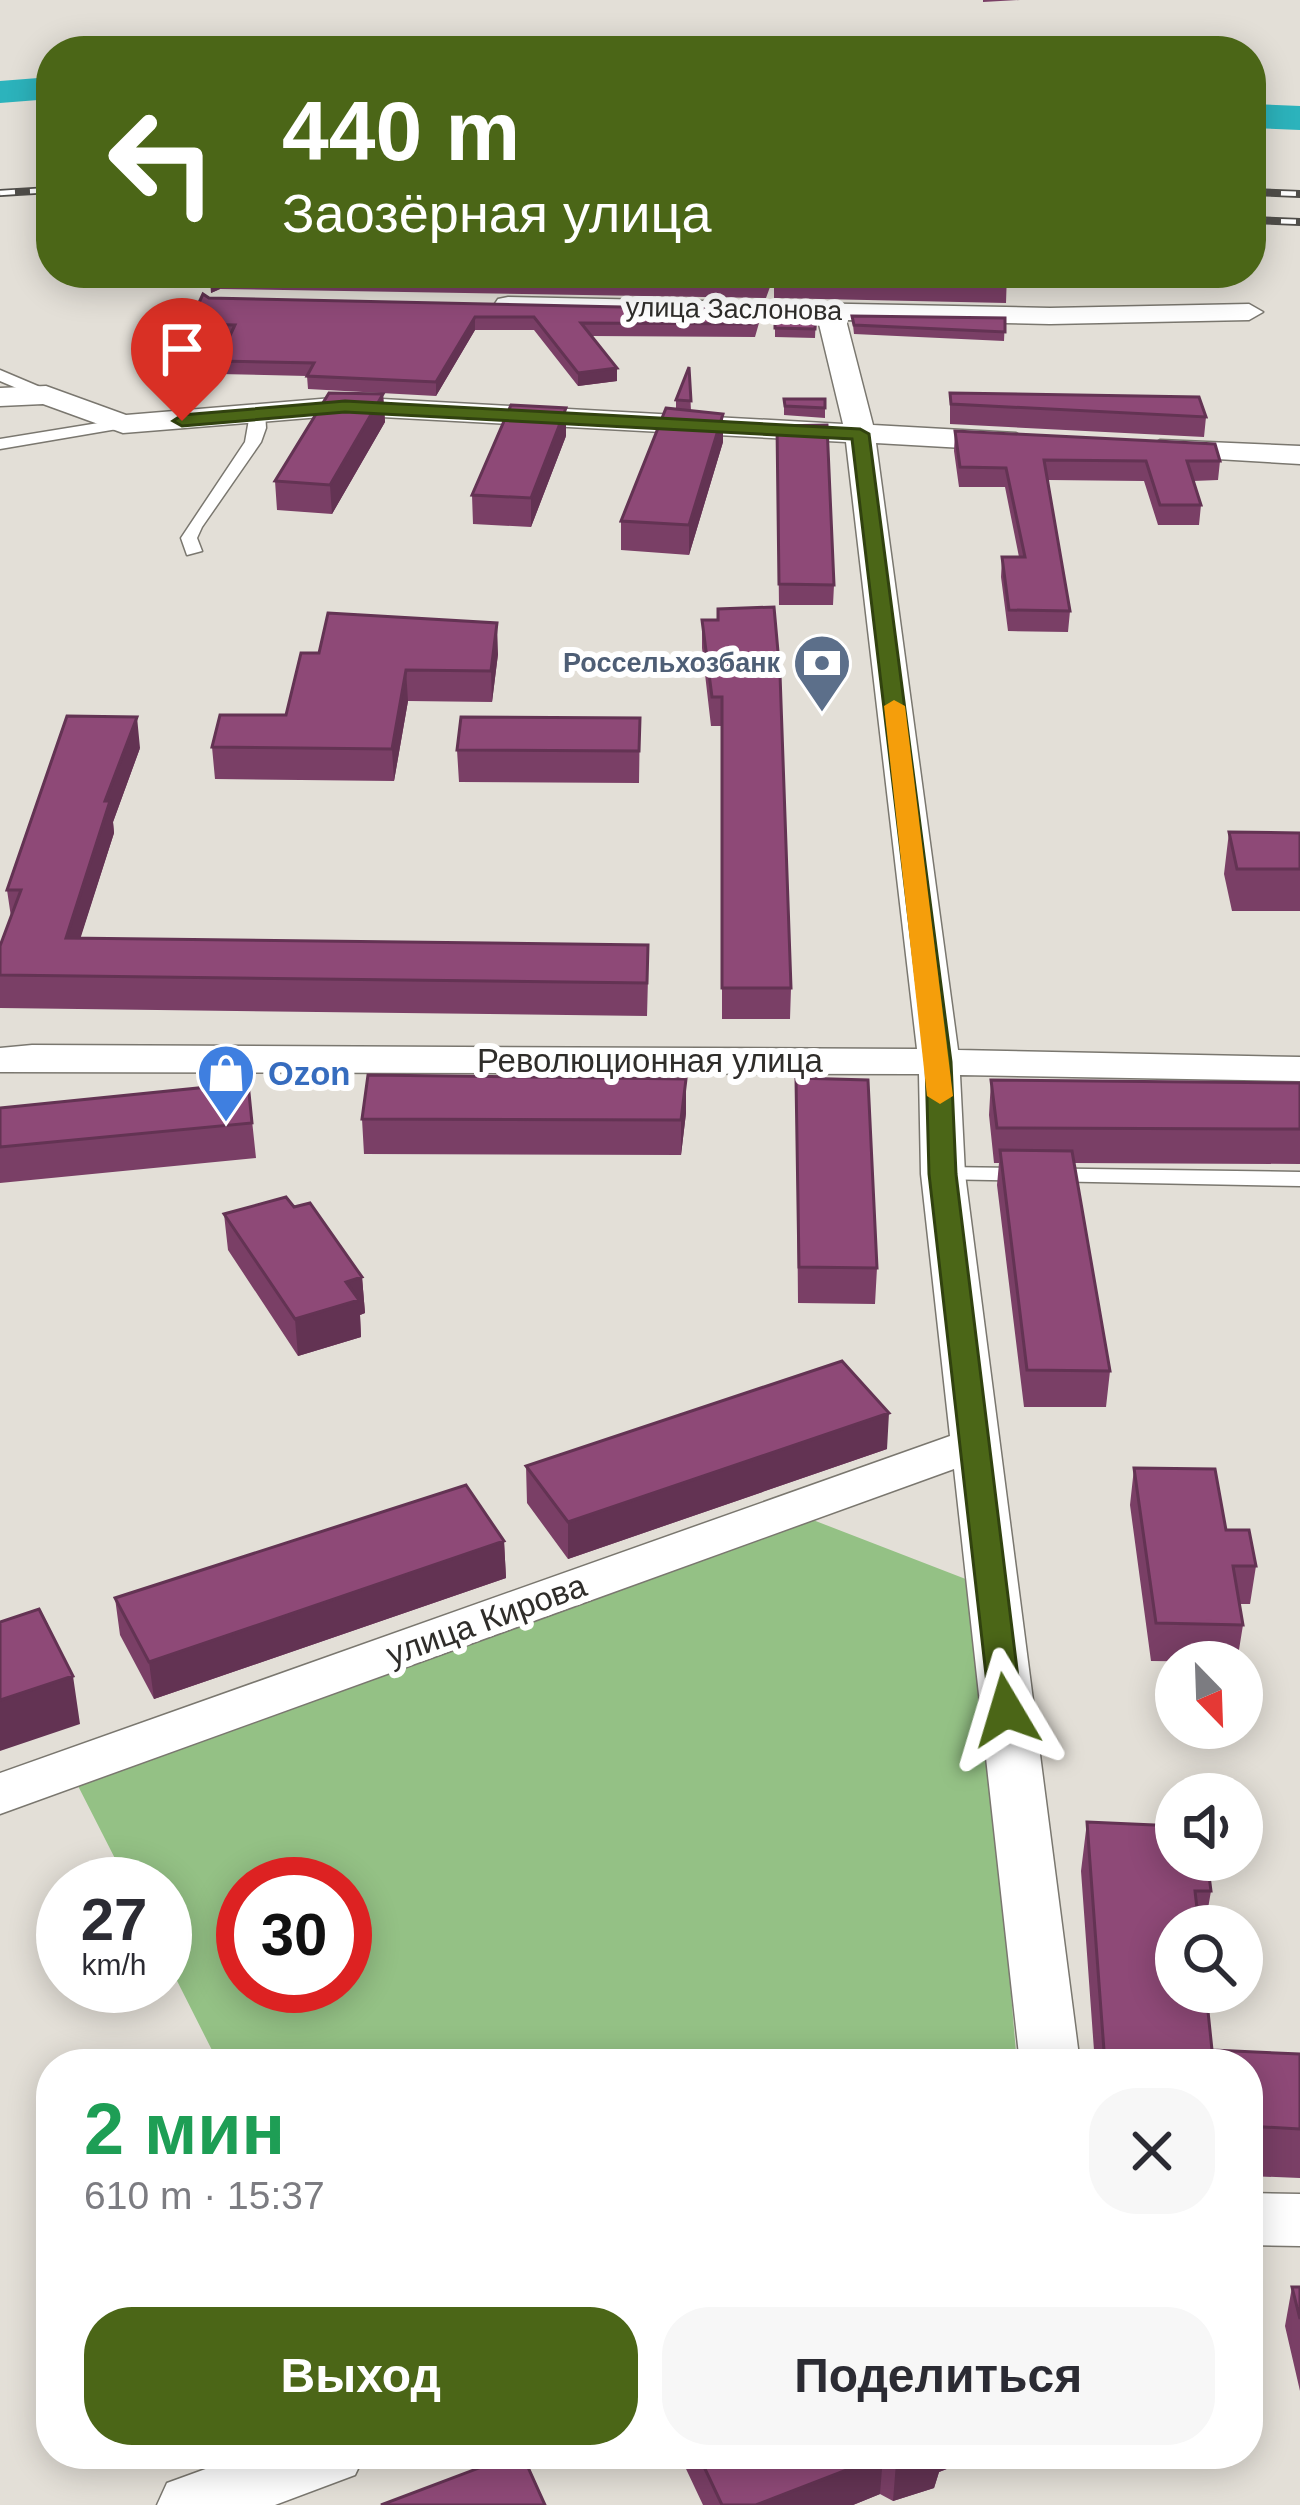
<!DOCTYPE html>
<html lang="ru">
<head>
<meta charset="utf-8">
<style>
	body { margin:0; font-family:Arial,sans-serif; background:#f7f7f7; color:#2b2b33; height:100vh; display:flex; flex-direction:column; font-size:45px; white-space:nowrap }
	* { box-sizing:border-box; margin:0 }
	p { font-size:39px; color:#7c7c81 }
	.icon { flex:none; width:66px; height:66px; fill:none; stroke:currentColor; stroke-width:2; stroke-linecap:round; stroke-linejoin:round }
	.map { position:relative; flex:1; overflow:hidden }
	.sheet { position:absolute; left:36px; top:2049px; width:1227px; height:420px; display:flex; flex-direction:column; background:#fff; border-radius:48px; box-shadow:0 6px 30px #0003 }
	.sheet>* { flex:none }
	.banner { position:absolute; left:36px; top:36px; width:1230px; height:252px; border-radius:48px; box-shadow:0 6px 30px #0003; background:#4b6617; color:#fff; overflow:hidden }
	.needle { width:78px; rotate:157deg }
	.controls { position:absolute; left:1155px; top:1641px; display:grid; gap:24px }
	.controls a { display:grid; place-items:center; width:108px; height:108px; border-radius:50%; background:#fff; box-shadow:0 6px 30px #0003; font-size:60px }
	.speed { position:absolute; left:36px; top:1857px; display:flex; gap:24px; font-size:60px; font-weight:700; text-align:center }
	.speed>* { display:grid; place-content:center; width:156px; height:156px; border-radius:50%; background:#fff; box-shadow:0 6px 30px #0003; line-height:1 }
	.speed small { font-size:30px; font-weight:400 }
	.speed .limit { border:18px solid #d22; background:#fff; color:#111 }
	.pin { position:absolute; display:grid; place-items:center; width:102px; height:102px; color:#fff; margin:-123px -51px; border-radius:50% 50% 50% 0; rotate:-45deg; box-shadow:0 0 12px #0007 }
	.pin .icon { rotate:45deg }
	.me { position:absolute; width:132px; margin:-66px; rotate:353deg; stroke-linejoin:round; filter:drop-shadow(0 0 9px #0008) }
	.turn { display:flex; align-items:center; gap:42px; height:252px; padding:0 48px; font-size:54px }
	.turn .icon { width:156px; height:156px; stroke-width:2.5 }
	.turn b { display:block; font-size:84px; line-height:102px }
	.round { display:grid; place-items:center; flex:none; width:126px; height:126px; border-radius:48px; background:#f7f7f7 }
	.summary { display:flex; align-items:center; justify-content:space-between; height:204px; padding:0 48px }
	h1 { font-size:72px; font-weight:600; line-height:90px; color:#1e9e55 }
	.button { display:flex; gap:24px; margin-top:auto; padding:24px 48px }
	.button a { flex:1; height:138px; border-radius:48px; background:#4b6617; color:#fff; font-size:48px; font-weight:600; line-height:138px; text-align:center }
	.button a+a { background:#f7f7f7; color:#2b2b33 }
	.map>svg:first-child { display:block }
	.green { fill:#94c185; fill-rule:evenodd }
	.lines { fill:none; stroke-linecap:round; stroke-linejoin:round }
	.river { fill:#2cb3bc; fill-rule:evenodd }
	.service-casing { stroke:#7a776f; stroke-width:3 }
	.minor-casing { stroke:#7a776f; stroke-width:3 }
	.service { fill:#fff; fill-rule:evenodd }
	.minor { fill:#fff; fill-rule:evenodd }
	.rail-casing { stroke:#504e4a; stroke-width:8 }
	.rail { stroke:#fff; stroke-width:4.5; stroke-dasharray:15; stroke-linecap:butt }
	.wall { fill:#7a3f66 }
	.shaded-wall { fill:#633353 }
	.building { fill:#8e4977; stroke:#633353; stroke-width:3 }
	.route { fill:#4b6617; stroke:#31420f; stroke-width:3 }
	.slow { fill:#f59e0b }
	.labels { text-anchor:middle; stroke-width:12; stroke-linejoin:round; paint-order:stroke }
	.far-street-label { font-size:27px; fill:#2f2d2a; stroke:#fff }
	.far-service-label { font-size:27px; font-weight:bold; fill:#4e5e75; stroke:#fff; text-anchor:end }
	.street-label { font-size:33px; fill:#2f2d2a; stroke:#fff }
	.shop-label { font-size:33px; font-weight:bold; fill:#366cbe; stroke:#fff; text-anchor:start }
</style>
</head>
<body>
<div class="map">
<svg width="1300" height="2505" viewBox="0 0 1300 2505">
	<rect width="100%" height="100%" fill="#e3dfd7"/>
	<!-- green -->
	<path class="green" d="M 813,1520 L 976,1583 L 1017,2064 L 219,2064 L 165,1957 L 165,1884 L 128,1884 L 75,1780 ZM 243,1884 L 345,1884 L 345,1986 L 243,1986 Z"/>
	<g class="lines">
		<!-- river -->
		<path class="river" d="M 51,77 L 51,99 L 0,103 L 0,81 Z
			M 1251,104 L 1300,106 L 1300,130 L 1251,128 Z"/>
		<defs>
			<path id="service" d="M 0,370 L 52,392 L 54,395 L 40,398 L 0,381 Z
				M 251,408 L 265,411 L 266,428 L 261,442 L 202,527 L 197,538 L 202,551 L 187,555 L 181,538 L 245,442 Z
				M 123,419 L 129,421 L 129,427 L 0,449 L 0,439 Z
				M 943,1167 L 1300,1172 L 1300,1186 L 935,1179 L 931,1174 Z"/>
			<path id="minor" d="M 508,297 L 1050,308 L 1249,304 L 1263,312 L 1249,320 L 1050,324 L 846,320 L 873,425 L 1016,433 L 1031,442 L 1016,451 L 876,443 L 958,1050 L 1300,1057 L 1300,1081 L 960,1075 L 965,1174 L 1080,2064 L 1020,2064 L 954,1469 L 0,1814 L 0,1773 L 950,1436 L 921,1174 L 919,1074 L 0,1072 L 0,1048 L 32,1045 L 917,1049 L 846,442 L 345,415 L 123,433 L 43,404 L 0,406 L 0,388 L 46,386 L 126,415 L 345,397 L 843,424 L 818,320 L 498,311 L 494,305 L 498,299 Z
				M 1160,440 L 1300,446 L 1300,464 L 1149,455 L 1145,449 Z
				M 1248,2193 L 1300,2194 L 1300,2246 L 1248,2245 Z
				M 247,2454 L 365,2454 L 355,2475 L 275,2505 L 157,2505 L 167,2483 Z"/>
		</defs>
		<!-- service casing -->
		<use href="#service" class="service-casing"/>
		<!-- minor casing -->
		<use href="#minor" class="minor-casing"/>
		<!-- service -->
		<use href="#service" class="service"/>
		<!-- minor -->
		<use href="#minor" class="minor"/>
		<defs>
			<path id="rail" d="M 1251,192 L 1300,194
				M 0,193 L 51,190
				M 1251,220 L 1300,222"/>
		</defs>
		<!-- rail casing -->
		<use href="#rail" class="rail-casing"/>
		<!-- rail -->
		<use href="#rail" class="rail"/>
	</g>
	<!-- wall -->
	<path class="wall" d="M 983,0 L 1020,0 L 983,2 Z
		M 213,273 L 770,274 L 770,287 L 766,298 L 220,289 L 211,293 Z
		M 774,273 L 1007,273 L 1006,303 L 774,298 Z
		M 209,298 L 759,323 L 755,337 L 591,336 L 617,368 L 617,381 L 578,386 L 534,330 L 475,330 L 436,396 L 308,389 L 307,376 L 219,374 L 218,361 L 229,338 L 190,337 L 189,324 Z
		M 775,314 L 816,315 L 815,338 L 775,337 Z
		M 852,316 L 1005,318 L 1004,341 L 854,334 Z
		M 689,367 L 691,411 L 723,442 L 689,555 L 621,550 L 621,521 L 676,409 L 676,400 Z
		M 950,393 L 1206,417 L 1204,437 L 950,424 Z
		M 383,394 L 385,422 L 332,514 L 277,510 L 275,481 Z
		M 784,399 L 825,399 L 825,418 L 784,415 Z
		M 955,431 L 1220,461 L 1218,480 L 1193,481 L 1201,505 L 1199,525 L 1158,525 L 1144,481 L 1048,480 L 1070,611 L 1068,632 L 1008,631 L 1001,577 L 1002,557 L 1019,557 L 1005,487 L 959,487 L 954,451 Z
		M 566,436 L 531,527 L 473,524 L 472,495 Z
		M 777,446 L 834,585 L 833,605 L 779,605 Z
		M 702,620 L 791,988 L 790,1019 L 722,1019 L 722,726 L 711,726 L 702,648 Z
		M 301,653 L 498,654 L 492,702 L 408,701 L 394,781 L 215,779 L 212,747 L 286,715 Z
		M 640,718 L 639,783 L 459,782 L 457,750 Z
		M 140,748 L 113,822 L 114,833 L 80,938 L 648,978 L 647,1016 L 0,1008 L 0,946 L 11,917 L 7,890 Z
		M 1229,832 L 1300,833 L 1300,911 L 1232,911 L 1224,874 Z
		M 796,1078 L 877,1268 L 875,1304 L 798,1303 Z
		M 686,1079 L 686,1113 L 681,1155 L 364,1154 L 362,1119 Z
		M 991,1080 L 1300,1083 L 1300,1164 L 1074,1163 L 1110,1371 L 1106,1407 L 1024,1407 L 997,1185 L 999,1163 L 994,1163 L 989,1115 Z
		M 248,1083 L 256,1158 L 0,1183 L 0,1108 Z
		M 294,1207 L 362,1277 L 365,1313 L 360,1315 L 361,1337 L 298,1356 L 228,1250 L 224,1214 Z
		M 887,1449 L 568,1559 L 527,1503 L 526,1466 Z
		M 1134,1468 L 1226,1530 L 1256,1566 L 1250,1604 L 1240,1604 L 1243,1625 L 1237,1662 L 1151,1661 L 1130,1505 Z
		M 504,1541 L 506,1578 L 154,1699 L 120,1635 L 115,1598 Z
		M 1087,1822 L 1211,1891 L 1205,1926 L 1176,1926 L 1212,2050 L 1300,2054 L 1300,2178 L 1248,2176 L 1248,2064 L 1095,2064 L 1081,1871 Z
		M 1292,2287 L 1300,2287 L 1300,2391 L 1285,2326 Z
		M 679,2454 L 985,2454 L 939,2472 L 934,2488 L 893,2501 L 880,2494 L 853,2505 L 703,2505 Z"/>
	<!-- shaded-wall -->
	<path class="shaded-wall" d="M 219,276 L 220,289 L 211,293 L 210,280 Z
		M 475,317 L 475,330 L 436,396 L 436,382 Z
		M 617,368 L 617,381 L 578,386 L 578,373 Z
		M 383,394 L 385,422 L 332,514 L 330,485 Z
		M 566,408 L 566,436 L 531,527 L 531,498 Z
		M 723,414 L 723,442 L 689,555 L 689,525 Z
		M 497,623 L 498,654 L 492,702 L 491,671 Z
		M 406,670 L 408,701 L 394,781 L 392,749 Z
		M 137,717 L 140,748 L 113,822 L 114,833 L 70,971 L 66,938 L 105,801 Z
		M 686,1079 L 686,1113 L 681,1155 L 681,1120 Z
		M 362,1277 L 365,1313 L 360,1315 L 361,1337 L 298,1356 L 295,1319 L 346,1282 Z
		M 889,1413 L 887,1449 L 568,1559 L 568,1522 Z
		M 504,1541 L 506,1578 L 154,1699 L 149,1662 Z
		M 73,1676 L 80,1724 L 0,1751 L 0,1700 Z
		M 923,2454 L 985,2454 L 939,2472 L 934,2488 L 893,2501 L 896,2463 Z
		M 883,2456 L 880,2494 L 853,2505 L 756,2505 Z"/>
	<!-- building -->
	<path class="building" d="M 213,273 L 730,273 L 770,274 L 767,286 L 219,276 L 210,280 Z
		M 774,273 L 1007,273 L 1007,286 L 774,282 Z
		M 203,294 L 209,298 L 759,310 L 755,324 L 581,323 L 617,368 L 578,373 L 534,317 L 475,317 L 436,382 L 307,376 L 314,363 L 218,361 L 235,325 L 189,324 Z
		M 775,314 L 816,315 L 815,329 L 775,328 Z
		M 852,316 L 1005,318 L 1005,332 L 854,325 Z
		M 689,367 L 691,401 L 676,400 Z
		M 329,393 L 383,394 L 330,485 L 275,481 Z
		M 950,393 L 1199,397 L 1206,417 L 951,404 Z
		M 784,399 L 825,399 L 825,408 L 785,406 Z
		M 511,405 L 566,408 L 531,498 L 472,495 Z
		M 666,408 L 723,414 L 689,525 L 621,521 Z
		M 827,425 L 834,585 L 779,584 L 777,426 Z
		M 955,431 L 1215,444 L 1220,461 L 1187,461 L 1201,505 L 1160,505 L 1146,461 L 1044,460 L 1070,611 L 1009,610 L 1002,557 L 1025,557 L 1006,468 L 960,467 Z
		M 774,607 L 780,674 L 791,988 L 722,988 L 722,697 L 712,697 L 702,620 L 718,620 L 718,609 Z
		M 328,613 L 497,623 L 491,671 L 406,670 L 392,749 L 212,747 L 220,715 L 286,715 L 301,653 L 319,653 Z
		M 67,716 L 137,717 L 105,801 L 110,801 L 66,938 L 648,945 L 647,983 L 0,975 L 0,946 L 21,890 L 7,890 Z
		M 461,717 L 640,718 L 639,751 L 457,750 Z
		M 1229,832 L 1300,833 L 1300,869 L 1237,869 Z
		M 368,1075 L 686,1079 L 681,1120 L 362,1119 Z
		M 796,1078 L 868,1080 L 877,1268 L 799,1267 Z
		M 991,1080 L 1300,1083 L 1300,1129 L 997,1128 Z
		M 248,1083 L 252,1123 L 0,1147 L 0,1108 Z
		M 1000,1150 L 1072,1151 L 1110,1371 L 1027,1370 Z
		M 286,1197 L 294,1207 L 310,1203 L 362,1277 L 346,1282 L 359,1300 L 295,1319 L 224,1214 Z
		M 842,1361 L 889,1413 L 568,1522 L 526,1466 Z
		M 1134,1468 L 1215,1469 L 1226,1530 L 1249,1530 L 1256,1566 L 1233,1566 L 1243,1625 L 1156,1623 Z
		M 466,1485 L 504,1541 L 149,1662 L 115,1598 Z
		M 39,1609 L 73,1676 L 0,1700 L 0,1622 Z
		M 1087,1822 L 1176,1826 L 1176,1860 L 1207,1860 L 1211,1891 L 1195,1891 L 1199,1926 L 1176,1926 L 1176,1992 L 1206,1992 L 1212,2050 L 1300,2054 L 1300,2129 L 1248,2126 L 1248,2064 L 1105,2064 Z
		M 1292,2287 L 1300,2287 L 1300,2319 Z
		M 516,2454 L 522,2454 L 545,2505 L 381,2505 Z
		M 698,2454 L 923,2454 L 896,2463 L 883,2456 L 756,2505 L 722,2505 Z"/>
	<!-- route -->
	<path class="route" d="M 345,401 L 860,429 L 869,434 L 951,1062 L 956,1174 L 1022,1710 L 1017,1718 L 994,1718 L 990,1710 L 929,1174 L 926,1062 L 852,439 L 345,412 L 182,426 L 173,421 L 182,415 Z"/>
	<!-- slow -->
	<path class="slow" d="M 894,700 L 905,706 L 953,1096 L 940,1104 L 927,1096 L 884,706 Z"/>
	<!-- icons -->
	<defs>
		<symbol id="bank-pin" viewBox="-11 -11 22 30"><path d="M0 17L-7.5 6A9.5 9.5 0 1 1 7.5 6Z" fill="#5c6f8a" stroke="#fff"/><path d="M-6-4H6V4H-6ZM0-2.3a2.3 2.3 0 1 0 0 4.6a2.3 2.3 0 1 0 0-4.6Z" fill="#fff"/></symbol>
		<symbol id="shop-pin" viewBox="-11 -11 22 30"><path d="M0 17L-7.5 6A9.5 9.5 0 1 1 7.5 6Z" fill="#3f7fe0" stroke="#fff"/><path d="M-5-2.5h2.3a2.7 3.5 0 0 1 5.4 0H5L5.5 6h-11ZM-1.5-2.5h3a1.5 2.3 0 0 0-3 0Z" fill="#fff"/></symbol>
	</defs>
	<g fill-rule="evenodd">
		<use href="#bank-pin" x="789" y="630" width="66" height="90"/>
		<use href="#shop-pin" x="193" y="1040" width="66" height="90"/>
	</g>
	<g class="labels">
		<!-- far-street labels -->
		<g class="far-street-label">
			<text transform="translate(734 309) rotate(1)" y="9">улица Заслонова</text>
		</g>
		<!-- far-service labels -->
		<g class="far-service-label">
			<text x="780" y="672">Россельхозбанк</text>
		</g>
		<!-- street labels -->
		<g class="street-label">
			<text x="650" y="1072">Революционная улица</text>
			<text transform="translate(486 1619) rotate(-20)" y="12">улица Кирова</text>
		</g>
		<!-- shop labels -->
		<g class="shop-label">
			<text x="268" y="1085">Ozon</text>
		</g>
	</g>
</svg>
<div class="controls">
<a><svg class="needle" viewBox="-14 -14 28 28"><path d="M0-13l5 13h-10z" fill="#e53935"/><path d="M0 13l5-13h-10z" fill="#7c7c81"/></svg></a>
<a><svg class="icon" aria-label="sound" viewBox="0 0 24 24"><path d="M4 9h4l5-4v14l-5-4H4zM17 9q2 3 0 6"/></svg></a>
<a><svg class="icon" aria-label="search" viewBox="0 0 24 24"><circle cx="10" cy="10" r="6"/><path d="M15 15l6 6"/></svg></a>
</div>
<div class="speed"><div>27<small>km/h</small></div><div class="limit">30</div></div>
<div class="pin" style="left:182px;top:421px;background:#d93025"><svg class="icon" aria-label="arrive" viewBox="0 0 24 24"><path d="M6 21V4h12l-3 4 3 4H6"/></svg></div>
<svg class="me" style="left:1006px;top:1710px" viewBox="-20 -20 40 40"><path d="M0-17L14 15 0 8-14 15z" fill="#4b6617" stroke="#fff" stroke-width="4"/></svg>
<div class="banner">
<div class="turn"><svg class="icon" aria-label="left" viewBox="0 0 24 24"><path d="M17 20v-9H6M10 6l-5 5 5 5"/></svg><div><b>440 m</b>Заозёрная улица</div></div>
</div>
<section class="sheet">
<div class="summary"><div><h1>2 мин</h1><p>610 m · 15:37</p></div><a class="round"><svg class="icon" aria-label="close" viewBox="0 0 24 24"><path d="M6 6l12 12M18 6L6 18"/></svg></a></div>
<div class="button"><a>Выход</a><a>Поделиться</a></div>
</section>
</div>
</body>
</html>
